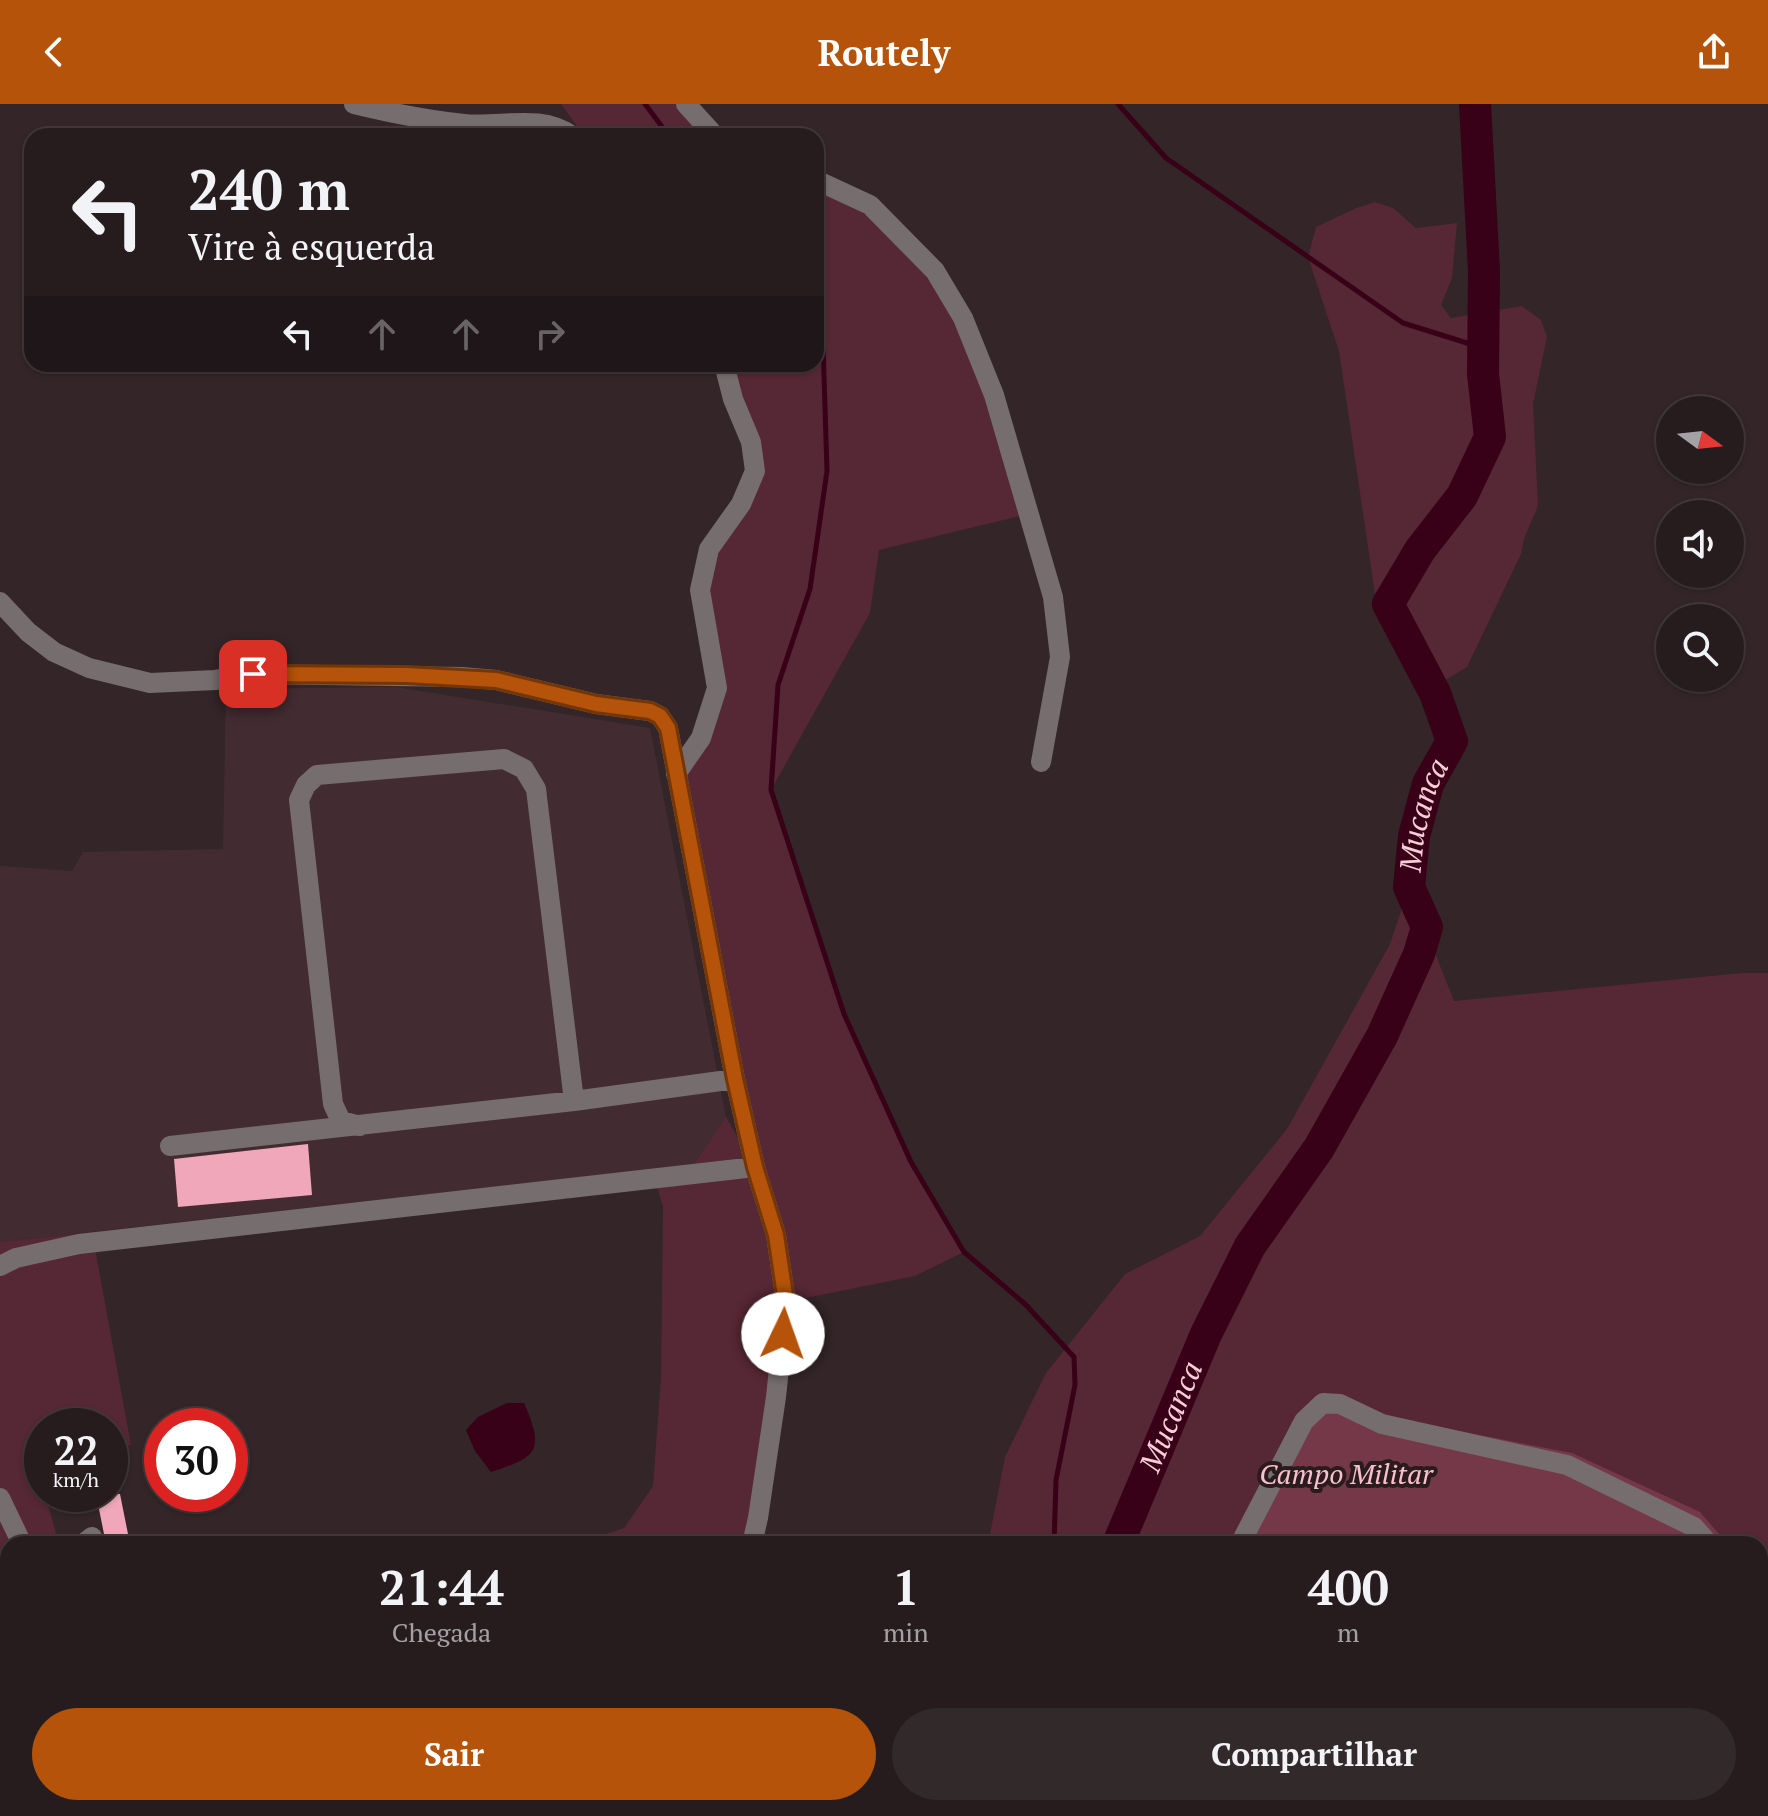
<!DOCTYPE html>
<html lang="pt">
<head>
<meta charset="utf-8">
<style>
	body { margin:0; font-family:"PT Serif",serif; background:#32292b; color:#f1f3f6; height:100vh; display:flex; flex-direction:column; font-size:30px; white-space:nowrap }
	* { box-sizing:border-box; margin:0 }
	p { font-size:26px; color:#a4a1a4 }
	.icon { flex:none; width:44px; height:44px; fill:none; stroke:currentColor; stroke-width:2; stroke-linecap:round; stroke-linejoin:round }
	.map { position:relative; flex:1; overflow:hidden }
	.drawer { position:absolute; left:0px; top:1432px; width:1768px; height:280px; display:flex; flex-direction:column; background:#261c1e; border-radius:24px 24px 0 0; box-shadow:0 2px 6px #0004,0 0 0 2px #423a3c }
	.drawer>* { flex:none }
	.guide { position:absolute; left:24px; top:24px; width:800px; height:244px; border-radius:24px; box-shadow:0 2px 6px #0004,0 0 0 2px #423a3c; background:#261c1e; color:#f1f3f6; overflow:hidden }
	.needle { width:52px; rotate:105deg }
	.fabs { position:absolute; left:1656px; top:292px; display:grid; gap:16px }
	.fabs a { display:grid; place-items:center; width:88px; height:88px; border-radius:50%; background:#261c1e; box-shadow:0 2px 6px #0004,0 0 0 2px #423a3c; font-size:40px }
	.speed { position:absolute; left:24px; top:1304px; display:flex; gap:16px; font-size:40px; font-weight:700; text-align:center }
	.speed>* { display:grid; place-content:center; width:104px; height:104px; border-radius:50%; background:#261c1e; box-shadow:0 2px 6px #0004,0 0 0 2px #423a3c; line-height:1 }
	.speed small { font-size:20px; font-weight:400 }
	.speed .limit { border:12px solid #d22; background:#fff; color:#111 }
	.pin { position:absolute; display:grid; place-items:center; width:68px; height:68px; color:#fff; margin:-34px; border-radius:16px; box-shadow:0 4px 12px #0006 }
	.me { position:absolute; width:88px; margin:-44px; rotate:3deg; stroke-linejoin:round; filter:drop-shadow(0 0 6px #0008) }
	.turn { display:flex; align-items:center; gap:28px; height:168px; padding:0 32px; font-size:36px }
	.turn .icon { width:104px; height:104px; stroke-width:2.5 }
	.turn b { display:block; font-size:56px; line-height:68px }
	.lanes { display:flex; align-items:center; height:76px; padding:0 32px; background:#0003; justify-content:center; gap:40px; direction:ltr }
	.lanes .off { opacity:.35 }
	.eta { display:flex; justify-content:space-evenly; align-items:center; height:136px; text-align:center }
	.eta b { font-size:48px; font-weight:800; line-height:56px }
	.button { display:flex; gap:16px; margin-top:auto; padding:16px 32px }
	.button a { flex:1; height:92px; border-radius:48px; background:#b45309; color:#fff; font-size:32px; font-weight:800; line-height:92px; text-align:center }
	.button a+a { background:#32292b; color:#f1f3f6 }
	header { display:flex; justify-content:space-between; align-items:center; height:104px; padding:0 32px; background:#b45309; color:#fff; font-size:36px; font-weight:800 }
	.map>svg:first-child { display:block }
	.built { fill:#422c31 }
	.green { fill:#562734 }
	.forest { fill:#743849 }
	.water { fill:#380117 }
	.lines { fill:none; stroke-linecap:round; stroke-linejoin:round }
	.stream { stroke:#380117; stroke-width:5 }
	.river { stroke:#380117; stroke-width:32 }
	.building { fill:#efa7b9 }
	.minor { stroke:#756d6e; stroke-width:20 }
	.route-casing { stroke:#753606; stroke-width:20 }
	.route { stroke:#b45309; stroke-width:14 }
	.labels { text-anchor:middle; stroke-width:8; stroke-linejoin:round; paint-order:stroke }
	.park-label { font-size:28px; font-style:italic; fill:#fabfcd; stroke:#291b1e }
	.water-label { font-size:30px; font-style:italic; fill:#f8cfd8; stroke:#291b1e }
</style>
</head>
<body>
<header><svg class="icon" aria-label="back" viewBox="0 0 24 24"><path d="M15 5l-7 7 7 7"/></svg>Routely<svg class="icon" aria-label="share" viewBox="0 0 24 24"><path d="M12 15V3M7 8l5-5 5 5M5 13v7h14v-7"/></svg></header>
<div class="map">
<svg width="1768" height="1712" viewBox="0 0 1768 1712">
	<rect width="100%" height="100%" fill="#332528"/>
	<!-- built -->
	<path class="built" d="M 396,583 L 650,624 L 726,1013 L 693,1061 L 0,1138 L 0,762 L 72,767 L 83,748 L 223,745 L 226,585 Z"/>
	<!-- green -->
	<path class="green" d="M 561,0 L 686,0 L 715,32 L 584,32 Z
		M 816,76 L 870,101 L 963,214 L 1028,410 L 879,446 L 870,509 L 771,686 L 844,910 L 911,1058 L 964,1148 L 915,1172 L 786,1198 L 752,1440 L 591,1440 L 603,1431 L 624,1424 L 653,1382 L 661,1273 L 663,1103 L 652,1066 L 693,1061 L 726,1013 L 753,1060 L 676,670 L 717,584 L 700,486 L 755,367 L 724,260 L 816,260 Z
		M 1375,98 L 1393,104 L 1416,124 L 1457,119 L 1452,174 L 1441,201 L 1451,214 L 1522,202 L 1541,216 L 1547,233 L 1533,300 L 1538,402 L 1524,435 L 1521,450 L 1467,563 L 1432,584 L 1375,490 L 1339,247 L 1308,153 L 1316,123 L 1356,104 Z
		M 1409,783 L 1454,897 L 1742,869 L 1768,869 L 1768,1483 L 1760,1475 L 1760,1440 L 1728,1440 L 1700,1408 L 1293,1316 L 1230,1440 L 988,1440 L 1005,1353 L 1046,1269 L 1125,1170 L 1200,1132 L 1287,1025 L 1390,840 Z
		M 92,1128 L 131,1341 L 110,1345 L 110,1322 L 42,1322 L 42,1358 L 37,1359 L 42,1390 L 45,1390 L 59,1440 L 8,1440 L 8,1525 L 0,1508 L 0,1138 Z
		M 668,1704 L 785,1704 L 789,1712 L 665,1712 Z
		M 842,1704 L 898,1704 L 888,1712 L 835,1712 Z"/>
	<!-- forest -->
	<path class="forest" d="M 1321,1290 L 1392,1314 L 1572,1349 L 1700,1408 L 1728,1440 L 1230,1440 L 1293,1316 Z
		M 1760,1475 L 1768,1483 L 1768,1572 L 1760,1590 Z
		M 0,1637 L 7,1638 L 8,1642 L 8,1704 L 27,1704 L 30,1712 L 0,1712 Z
		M 898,1704 L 1709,1704 L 1706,1712 L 888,1712 Z"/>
	<!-- water -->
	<path class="water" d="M 507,1299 L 524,1299 C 545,1347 537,1353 491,1368 L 475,1347 L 466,1326 L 478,1313 Z"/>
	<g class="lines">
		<!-- stream -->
		<path class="stream" d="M 645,0 L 669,32
			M 1118,0 L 1166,54 L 1403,219 L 1483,244
			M 816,224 L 823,240 L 827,367 L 810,485 L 778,581 L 771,686 L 844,910 L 911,1058 L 964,1148 L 1025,1200 L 1074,1253 L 1075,1281 L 1056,1376 L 1054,1440"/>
		<!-- river -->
		<g class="river">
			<path id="s1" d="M 1118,1440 L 1206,1230 L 1250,1142 L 1319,1044 L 1382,932 L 1419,850 L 1427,823 L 1409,783 L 1414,732 L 1428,680 L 1452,637 L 1435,589 L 1388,500 L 1420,446 L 1462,392 L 1490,333 L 1483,270 L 1484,167 L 1475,0"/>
			<path d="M 888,1712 L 898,1704"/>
		</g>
	</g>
	<!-- building -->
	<path class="building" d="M 308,1040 L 312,1091 L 178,1103 L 174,1055 Z
		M 96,1390 L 120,1390 L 130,1440 L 106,1440 Z"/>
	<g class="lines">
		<!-- minor -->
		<path class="minor" d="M 354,0 C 391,9 426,16 464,20 C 499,24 541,9 572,32
			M 686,0 L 715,32
			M 816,76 L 870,101 L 935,167 L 963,214 L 994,291 L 1053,493 L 1060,553 L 1041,658
			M 0,498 L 28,528 L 54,548 L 89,564 L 150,579 L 215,576 L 253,570 L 462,573 L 496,576 L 596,600 L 650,607 L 660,612 L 668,624 L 735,975 L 755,1063 L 776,1131 L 786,1198 L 776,1293 L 758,1414 L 752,1440
			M 676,670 L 701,634 L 717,584 L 700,486 L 709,445 L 741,400 L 755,367 L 751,338 L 733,295 L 724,260
			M 360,1022 L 341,1017 L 333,1000 L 299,696 L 306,681 L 317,671 L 504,655 L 524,665 L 536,685 L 574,997
			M 170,1042 L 574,997 L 735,975
			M 0,1162 L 16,1154 L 79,1140 L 755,1063
			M 0,1394 L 22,1440
			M 83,1440 L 92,1433
			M 1240,1440 L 1304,1317 L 1323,1299 L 1340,1300 L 1382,1320 L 1567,1361 L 1694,1423 L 1709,1440
			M 1760,1497 L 1768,1491
			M 0,1572 L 8,1585
			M 76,1704 L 80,1712
			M 1588,1704 L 1590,1712
			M 665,1712 L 668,1704
			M 1100,1712 L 1104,1704
			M 1355,1712 L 1357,1704
			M 1668,1712 L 1671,1704"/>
	</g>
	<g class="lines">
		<defs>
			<path id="route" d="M 253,570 L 406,571 L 496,576 L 596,600 L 650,607 L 660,612 L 668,624 L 735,975 L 755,1063 L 776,1131 L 786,1198 L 783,1230"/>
		</defs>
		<!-- route casing -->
		<use href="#route" class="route-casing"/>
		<!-- route -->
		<use href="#route" class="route"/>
	</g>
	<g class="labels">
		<!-- park labels -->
		<g class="park-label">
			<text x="1346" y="1380">Campo Militar</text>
		</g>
		<!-- water labels -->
		<g class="water-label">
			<text dy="10" stroke="none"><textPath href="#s1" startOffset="810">Mucanca</textPath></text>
			<text dy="10" stroke="none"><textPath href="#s1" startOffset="138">Mucanca</textPath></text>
		</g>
	</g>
</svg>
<div class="fabs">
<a><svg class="needle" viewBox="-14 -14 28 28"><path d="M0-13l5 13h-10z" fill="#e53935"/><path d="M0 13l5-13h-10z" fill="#a4a1a4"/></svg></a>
<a><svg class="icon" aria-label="sound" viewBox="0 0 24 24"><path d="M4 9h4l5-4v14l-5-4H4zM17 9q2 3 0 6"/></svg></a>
<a><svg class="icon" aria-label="search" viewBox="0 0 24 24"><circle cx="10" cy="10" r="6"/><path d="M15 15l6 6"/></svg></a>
</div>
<div class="speed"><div>22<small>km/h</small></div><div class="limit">30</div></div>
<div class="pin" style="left:253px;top:570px;background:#d93025"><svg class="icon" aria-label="arrive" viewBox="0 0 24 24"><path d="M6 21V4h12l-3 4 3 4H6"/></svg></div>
<svg class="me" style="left:783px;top:1230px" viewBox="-20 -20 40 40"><circle r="19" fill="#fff"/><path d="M0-13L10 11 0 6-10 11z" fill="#b45309"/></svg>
<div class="guide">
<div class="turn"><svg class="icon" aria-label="left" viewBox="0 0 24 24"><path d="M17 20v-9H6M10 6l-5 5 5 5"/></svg><div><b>240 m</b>Vire à esquerda</div></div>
<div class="lanes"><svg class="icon" aria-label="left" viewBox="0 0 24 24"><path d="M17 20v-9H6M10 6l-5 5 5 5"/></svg><svg class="icon off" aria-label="ahead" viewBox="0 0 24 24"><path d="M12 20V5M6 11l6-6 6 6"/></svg><svg class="icon off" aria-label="ahead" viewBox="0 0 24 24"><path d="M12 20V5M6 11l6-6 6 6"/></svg><svg class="icon off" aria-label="right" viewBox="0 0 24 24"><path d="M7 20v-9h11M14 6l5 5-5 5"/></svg></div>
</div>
<section class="drawer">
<div class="eta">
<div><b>21:44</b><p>Chegada</p></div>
<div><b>1</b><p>min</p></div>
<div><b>400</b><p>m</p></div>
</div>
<div class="button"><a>Sair</a><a>Compartilhar</a></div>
</section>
</div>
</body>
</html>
